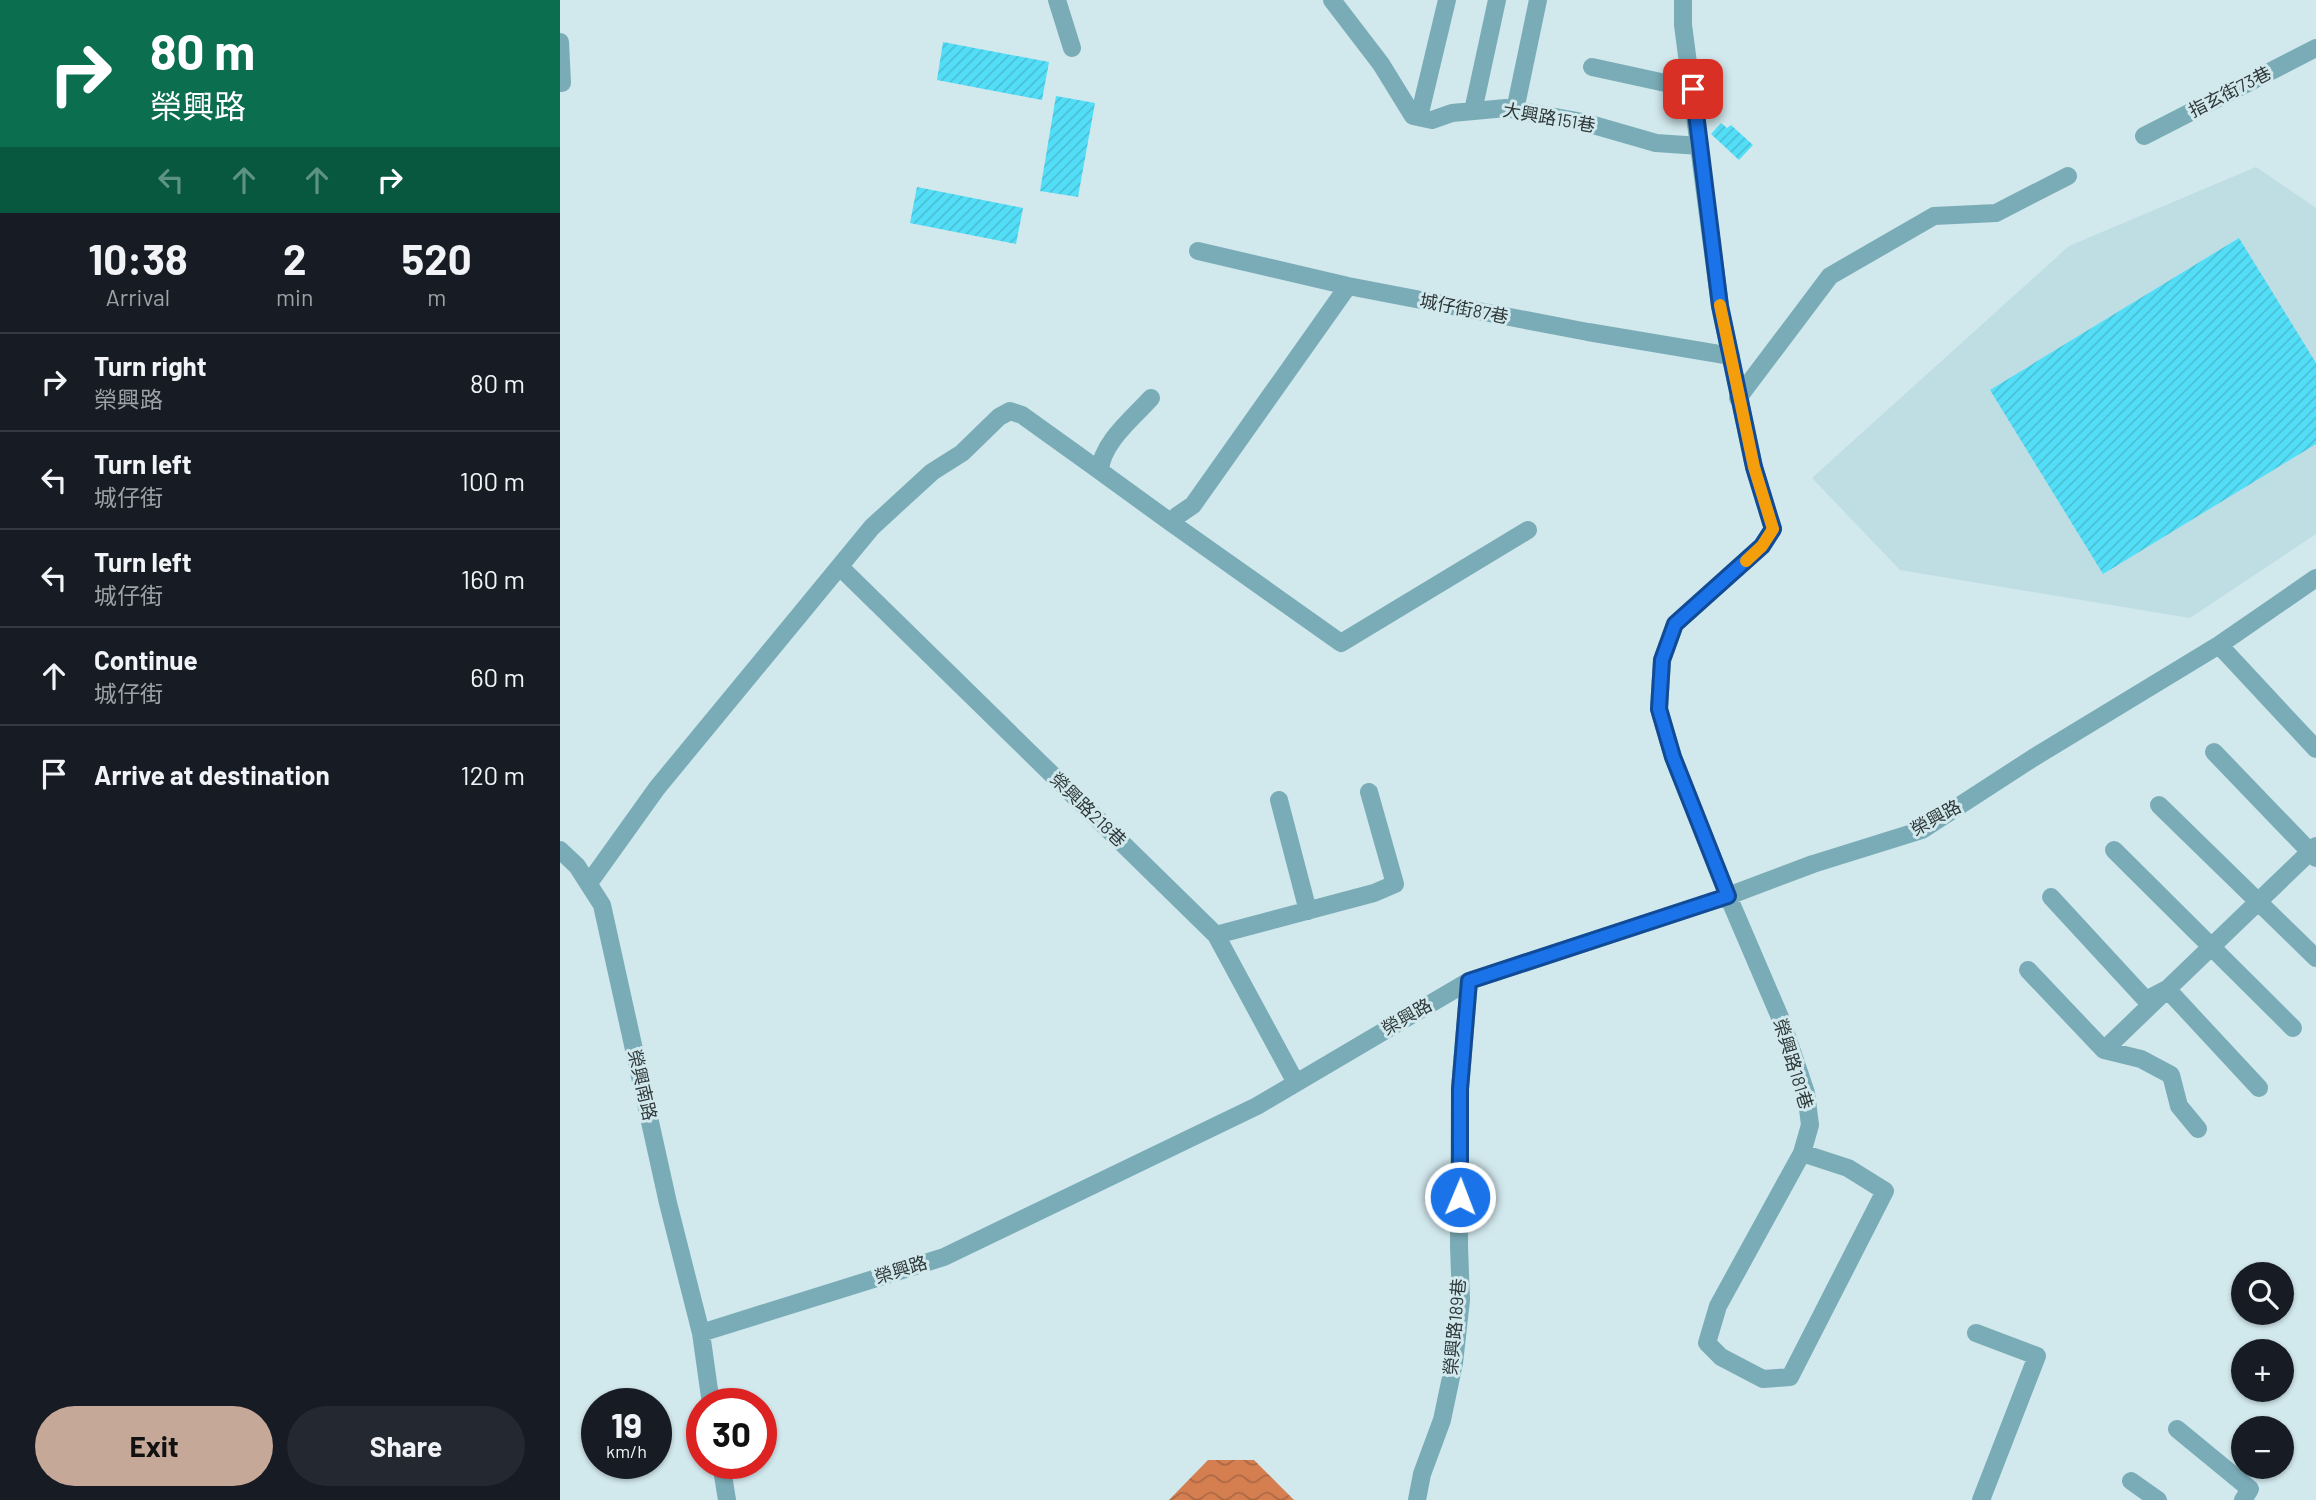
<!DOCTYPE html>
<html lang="en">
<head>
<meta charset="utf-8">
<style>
	body { margin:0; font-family:Barlow,"Noto Sans TC",sans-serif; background:#242831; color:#f1f3f6; height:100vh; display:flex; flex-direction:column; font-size:26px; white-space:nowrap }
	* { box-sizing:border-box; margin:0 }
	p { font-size:23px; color:#9ea1a6 }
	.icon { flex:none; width:38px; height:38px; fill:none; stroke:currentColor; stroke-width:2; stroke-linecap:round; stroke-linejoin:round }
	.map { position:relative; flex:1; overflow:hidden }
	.sheet { display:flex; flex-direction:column; background:#171b24; width:560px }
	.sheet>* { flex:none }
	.guide { background:#0b6e4f; color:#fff; overflow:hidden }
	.fabs { position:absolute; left:1671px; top:1262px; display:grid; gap:14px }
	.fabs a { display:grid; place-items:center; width:63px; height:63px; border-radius:50%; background:#171b24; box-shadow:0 2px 5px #0004; font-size:35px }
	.speed { position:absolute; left:21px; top:1388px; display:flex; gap:14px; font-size:35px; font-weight:700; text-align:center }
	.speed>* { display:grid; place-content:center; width:91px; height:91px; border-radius:50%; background:#171b24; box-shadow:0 2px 5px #0004; line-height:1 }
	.speed small { font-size:18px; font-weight:400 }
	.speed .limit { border:10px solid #d22; background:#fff; color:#111 }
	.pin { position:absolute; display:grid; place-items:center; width:60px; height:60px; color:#fff; margin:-30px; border-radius:14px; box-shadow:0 4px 10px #0006 }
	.me { position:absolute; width:77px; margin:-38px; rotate:1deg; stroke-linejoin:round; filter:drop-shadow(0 0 5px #0008) }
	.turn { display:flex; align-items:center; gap:24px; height:147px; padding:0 35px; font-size:32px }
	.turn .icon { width:91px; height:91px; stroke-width:2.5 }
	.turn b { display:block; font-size:49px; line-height:60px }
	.lanes { display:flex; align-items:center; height:66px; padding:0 35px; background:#0003; justify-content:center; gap:35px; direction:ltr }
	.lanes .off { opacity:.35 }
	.eta { display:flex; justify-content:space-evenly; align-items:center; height:119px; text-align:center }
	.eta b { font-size:42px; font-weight:700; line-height:49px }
	.cta { display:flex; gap:14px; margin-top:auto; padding:14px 35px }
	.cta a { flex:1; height:80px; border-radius:42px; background:#c6a898; color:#111; font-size:28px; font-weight:700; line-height:80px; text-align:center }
	.cta a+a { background:#242831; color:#f1f3f6 }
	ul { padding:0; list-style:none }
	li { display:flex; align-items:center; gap:21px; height:98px; padding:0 35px; border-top:2px solid #363941 }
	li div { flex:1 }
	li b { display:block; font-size:26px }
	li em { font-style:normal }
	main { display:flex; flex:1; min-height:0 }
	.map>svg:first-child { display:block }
	.built { fill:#bedee4 }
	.water { fill:url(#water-waves) }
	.building { fill:url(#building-hatch) }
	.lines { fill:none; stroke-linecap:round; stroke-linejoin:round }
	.minor { stroke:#7aacb7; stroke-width:18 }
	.route-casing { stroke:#114b97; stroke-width:18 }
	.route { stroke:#1a73e8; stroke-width:12 }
	.slow { stroke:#f59e0b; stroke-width:12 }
	.labels { text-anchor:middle; stroke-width:6; stroke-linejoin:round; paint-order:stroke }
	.street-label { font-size:18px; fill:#2f3839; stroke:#d1e8ed }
</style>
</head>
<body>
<main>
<section class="sheet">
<div class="guide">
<div class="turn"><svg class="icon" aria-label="right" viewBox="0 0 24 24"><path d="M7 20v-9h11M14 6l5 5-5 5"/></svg><div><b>80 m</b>榮興路</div></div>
<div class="lanes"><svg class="icon off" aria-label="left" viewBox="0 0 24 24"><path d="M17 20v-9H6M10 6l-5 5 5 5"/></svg><svg class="icon off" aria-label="ahead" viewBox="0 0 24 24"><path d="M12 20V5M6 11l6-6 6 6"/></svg><svg class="icon off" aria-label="ahead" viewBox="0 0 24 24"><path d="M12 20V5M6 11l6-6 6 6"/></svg><svg class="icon" aria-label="right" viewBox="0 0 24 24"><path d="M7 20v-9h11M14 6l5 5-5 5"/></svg></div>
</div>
<div class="eta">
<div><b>10:38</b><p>Arrival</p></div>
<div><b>2</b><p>min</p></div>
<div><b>520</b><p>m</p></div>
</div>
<ul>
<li><svg class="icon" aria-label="right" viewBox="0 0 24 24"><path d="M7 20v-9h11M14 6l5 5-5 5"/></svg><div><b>Turn right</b><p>榮興路</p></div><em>80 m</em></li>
<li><svg class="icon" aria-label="left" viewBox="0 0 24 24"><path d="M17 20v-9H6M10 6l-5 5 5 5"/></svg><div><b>Turn left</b><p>城仔街</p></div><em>100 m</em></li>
<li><svg class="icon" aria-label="left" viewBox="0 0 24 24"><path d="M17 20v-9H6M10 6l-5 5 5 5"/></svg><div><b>Turn left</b><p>城仔街</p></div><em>160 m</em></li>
<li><svg class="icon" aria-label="ahead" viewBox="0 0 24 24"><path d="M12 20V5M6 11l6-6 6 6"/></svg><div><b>Continue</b><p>城仔街</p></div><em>60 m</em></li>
<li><svg class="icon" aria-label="arrive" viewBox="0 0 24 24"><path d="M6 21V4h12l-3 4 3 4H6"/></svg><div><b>Arrive at destination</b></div><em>120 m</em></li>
</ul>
<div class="cta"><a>Exit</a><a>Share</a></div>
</section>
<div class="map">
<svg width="1756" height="1500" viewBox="0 0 1756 1500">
	<defs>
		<pattern id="water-waves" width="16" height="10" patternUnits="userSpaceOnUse" patternTransform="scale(1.75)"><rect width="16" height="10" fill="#d57f51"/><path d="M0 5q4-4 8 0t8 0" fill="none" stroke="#ad6944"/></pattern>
		<pattern id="building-hatch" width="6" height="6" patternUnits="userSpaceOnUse" patternTransform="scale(1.75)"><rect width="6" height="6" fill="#53def8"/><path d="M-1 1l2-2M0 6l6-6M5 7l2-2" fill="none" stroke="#49bfd5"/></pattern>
	</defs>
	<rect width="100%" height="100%" fill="#d1e8ed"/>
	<!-- built -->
	<path class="built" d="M 1696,167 L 1756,208 L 1756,534 L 1630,618 L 1340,570 L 1252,478 L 1509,246 Z"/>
	<!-- water -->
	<path class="water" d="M 648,1460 L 694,1460 L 734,1500 L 609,1500 Z"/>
	<!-- building -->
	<path class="building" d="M 383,42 L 489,62 L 482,100 L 377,80 Z
		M 496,96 L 535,103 L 518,197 L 480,191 Z
		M 1161,123 L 1167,128 L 1171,125 L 1193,145 L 1179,160 L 1151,134 Z
		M 357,187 L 463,208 L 456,244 L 350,223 Z
		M 1679,238 L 1756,363 L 1756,444 L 1543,574 L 1430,390 Z"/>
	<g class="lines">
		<!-- minor -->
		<path class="minor" d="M 497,0 L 512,48
			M 772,0 L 821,64 L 853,116 L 872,120 L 892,113 L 946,108 L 1023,122 L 1096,143 L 1140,146
			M 1123,0 L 1123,25 L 1160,306 L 1194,467 L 1213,529 L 1202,546 L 1115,624 L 1102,660 L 1099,709 L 1113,757 L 1168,896 L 1222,1022 L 1246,1093 L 1250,1125 L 1242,1153 L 1158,1306 L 1147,1343 L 1161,1357 L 1203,1379 L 1230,1377 L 1325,1191 L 1288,1168 L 1242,1153
			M 0,42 L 2,83
			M 1032,67 L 1133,89
			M 955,110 L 978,0
			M 913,111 L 937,0
			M 859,117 L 887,0
			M 1584,136 L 1756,48
			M 638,251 L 788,286 L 1028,332 L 1171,356
			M 591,398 C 574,417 541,443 540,471 L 613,524 L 617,516 L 633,505 L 788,286
			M 1178,398 L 1270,276 L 1374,216 L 1436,213 L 1508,176
			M 613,524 L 781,643 L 968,530
			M 280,567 L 656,935 L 736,1083
			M 1659,645 L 1756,749
			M 1654,752 L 1756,858
			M 719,800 L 748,911
			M 1599,805 L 1756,958
			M 0,850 L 17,866 L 42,905 L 108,1203 L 141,1333 L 151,1404
			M 1554,850 L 1733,1028
			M 29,883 L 97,788 L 312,527 L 372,472 L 402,453 L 439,417 L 450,411 L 462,415 L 540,471
			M 1491,897 L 1586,1000 L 1607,989 L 1699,1088
			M 656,935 L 814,893 L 835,884 L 809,792
			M 1468,970 L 1544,1050
			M 1544,1050 L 1756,846
			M 1544,1050 L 1581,1059 L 1611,1075 L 1619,1106 L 1638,1129
			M 141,1333 L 384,1257 L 697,1106 L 909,981 L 1168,896 L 1253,864 L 1362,830 L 1473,758 L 1659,645 L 1756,578
			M 1416,1333 L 1477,1356 L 1421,1500
			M 1617,1429 L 1690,1489 L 1683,1500
			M 161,1463 L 167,1500
			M 1571,1481 L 1598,1500
			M 857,1500 L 862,1474 L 882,1420 L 894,1363 L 901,1300 L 899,1246 L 900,1089 L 909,981"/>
	</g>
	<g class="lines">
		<defs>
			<path id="route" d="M 900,1197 L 900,1089 L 909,981 L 1168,896 L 1113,757 L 1099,709 L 1102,660 L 1115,624 L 1202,546 L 1213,529 L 1194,467 L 1160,306 L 1133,89"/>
		</defs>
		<!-- route casing -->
		<use href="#route" class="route-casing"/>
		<!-- route -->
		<use href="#route" class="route"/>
		<!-- slow -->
		<path class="slow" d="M 1160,305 L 1194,467 L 1213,529 L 1202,546 L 1186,561"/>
	</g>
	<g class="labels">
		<!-- street labels -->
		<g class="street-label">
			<text transform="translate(1670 92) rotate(-27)" y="6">指玄街73巷</text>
			<text transform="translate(989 118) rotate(10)" y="6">大興路151巷</text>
			<text transform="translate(904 309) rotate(11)" y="6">城仔街87巷</text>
			<text transform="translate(528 810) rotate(44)" y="6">榮興路218巷</text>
			<text transform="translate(1376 818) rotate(-29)" y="6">榮興路</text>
			<text transform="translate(847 1017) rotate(-30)" y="6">榮興路</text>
			<text transform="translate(1233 1064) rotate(73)" y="6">榮興路181巷</text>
			<text transform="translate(82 1085) rotate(77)" y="6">榮興南路</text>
			<text transform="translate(341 1270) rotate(-17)" y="6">榮興路</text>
			<text transform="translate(895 1327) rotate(-85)" y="6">榮興路189巷</text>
		</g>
	</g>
</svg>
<div class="fabs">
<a><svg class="icon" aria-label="search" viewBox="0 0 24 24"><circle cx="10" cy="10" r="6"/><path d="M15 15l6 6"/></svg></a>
<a>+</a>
<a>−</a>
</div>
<div class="speed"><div>19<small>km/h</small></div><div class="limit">30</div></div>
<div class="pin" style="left:1133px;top:89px;background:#d93025"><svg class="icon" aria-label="arrive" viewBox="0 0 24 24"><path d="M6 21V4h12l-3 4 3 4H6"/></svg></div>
<svg class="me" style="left:900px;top:1197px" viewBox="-20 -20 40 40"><circle r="17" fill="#1a73e8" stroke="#fff" stroke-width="3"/><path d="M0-11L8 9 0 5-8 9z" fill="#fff"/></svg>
</div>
</main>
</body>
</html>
